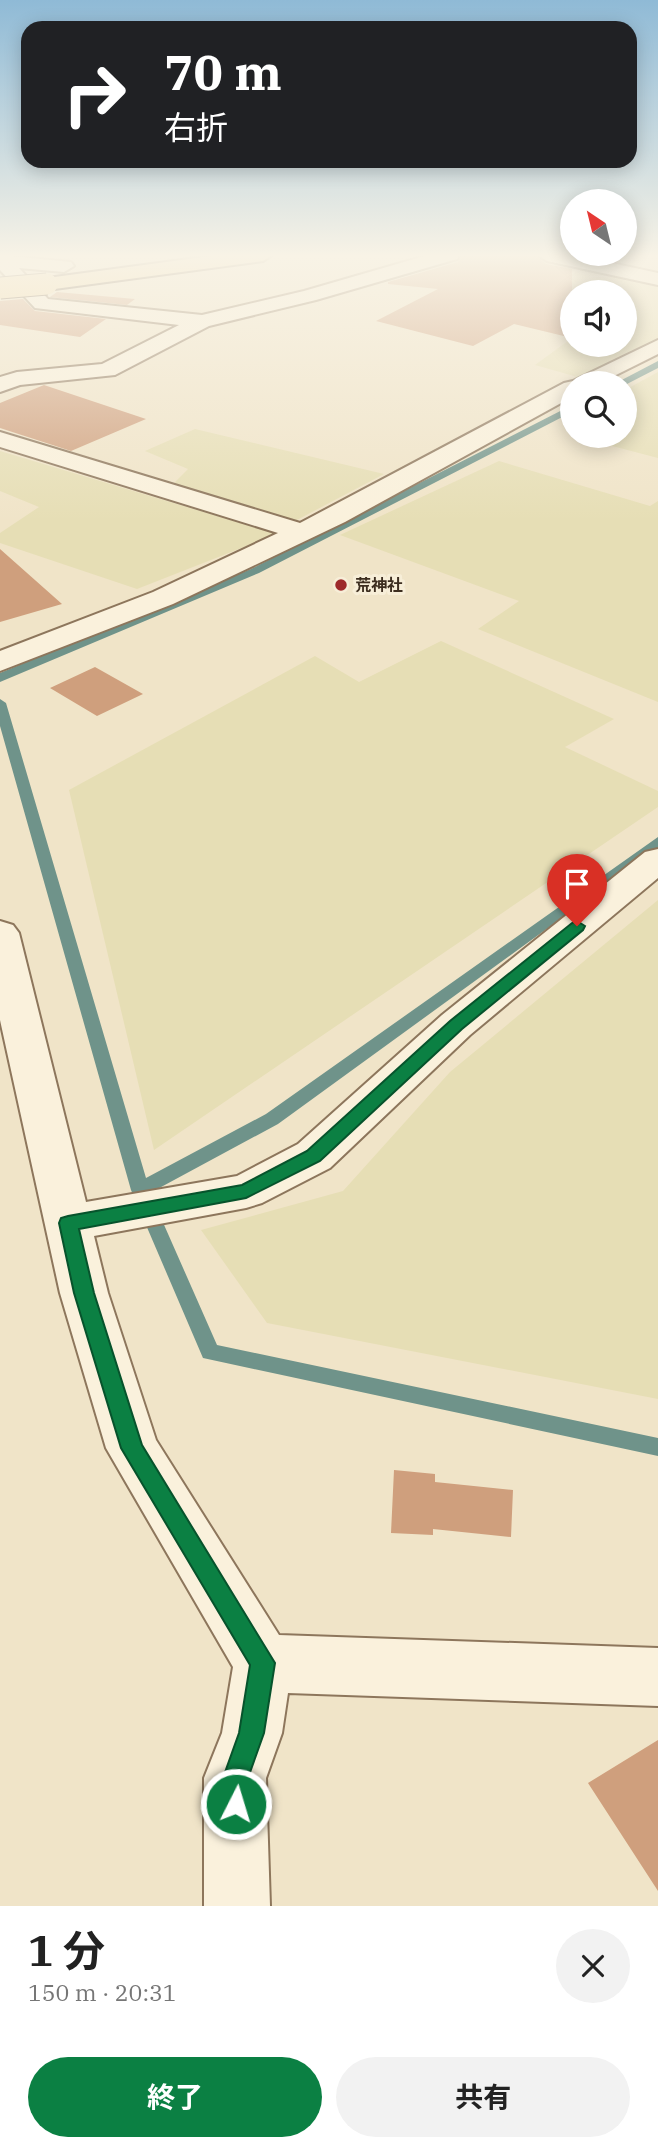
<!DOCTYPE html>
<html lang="ja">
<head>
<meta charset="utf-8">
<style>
	body { margin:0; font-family:"IBM Plex Serif","Noto Sans JP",serif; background:#f2f2f2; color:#222; height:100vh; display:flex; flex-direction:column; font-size:26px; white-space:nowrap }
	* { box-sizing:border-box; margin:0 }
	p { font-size:23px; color:#767676 }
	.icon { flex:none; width:38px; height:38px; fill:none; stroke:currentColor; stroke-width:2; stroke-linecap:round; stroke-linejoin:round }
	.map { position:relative; height:1906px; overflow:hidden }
	.sheet { display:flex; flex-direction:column; background:#fff; flex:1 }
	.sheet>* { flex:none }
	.banner { position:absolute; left:21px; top:21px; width:616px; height:147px; border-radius:21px; box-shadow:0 4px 18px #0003; background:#202124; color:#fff; overflow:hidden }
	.needle { width:46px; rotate:325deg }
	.buttons { position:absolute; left:560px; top:189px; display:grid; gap:14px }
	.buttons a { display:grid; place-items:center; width:77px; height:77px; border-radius:50%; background:#fff; box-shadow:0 4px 18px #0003; font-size:35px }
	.pin { position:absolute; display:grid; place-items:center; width:60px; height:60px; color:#fff; margin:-72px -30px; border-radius:50% 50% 50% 0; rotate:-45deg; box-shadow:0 0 7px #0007 }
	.pin .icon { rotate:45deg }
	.me { position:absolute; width:77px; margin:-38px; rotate:5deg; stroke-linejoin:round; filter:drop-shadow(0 0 5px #0008) }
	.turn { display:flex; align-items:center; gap:24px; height:147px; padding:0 28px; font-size:32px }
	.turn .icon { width:91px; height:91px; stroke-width:2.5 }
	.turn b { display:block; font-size:49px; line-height:60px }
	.round { display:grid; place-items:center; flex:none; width:74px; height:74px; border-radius:37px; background:#f2f2f2 }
	.headline { display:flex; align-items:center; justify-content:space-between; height:119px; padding:0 28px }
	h1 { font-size:42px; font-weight:700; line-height:52px }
	.primary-button { display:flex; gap:14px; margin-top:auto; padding:14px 28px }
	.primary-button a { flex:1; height:80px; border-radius:42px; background:#0b8043; color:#fff; font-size:28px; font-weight:700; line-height:80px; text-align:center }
	.primary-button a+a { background:#f2f2f2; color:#222 }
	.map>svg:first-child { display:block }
	.farmland { fill:#e6deb5 }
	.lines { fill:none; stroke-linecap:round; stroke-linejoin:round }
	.stream { fill:#6f938a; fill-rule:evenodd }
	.building { fill:#cf9f7d }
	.minor-casing { stroke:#8d765c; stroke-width:4 }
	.primary-casing { stroke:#5b4430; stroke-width:4 }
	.minor { fill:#faf1dc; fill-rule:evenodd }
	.primary { fill:#f3d9a0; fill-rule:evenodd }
	.primary-bridge-casing { stroke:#5b4430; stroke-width:23; stroke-linecap:butt }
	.primary-bridge { stroke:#f3d9a0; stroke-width:21 }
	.route { fill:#0b8043; stroke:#07532c; stroke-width:2 }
	.poi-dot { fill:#9e2a2b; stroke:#f7eed8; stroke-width:2.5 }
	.labels { text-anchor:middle; stroke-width:6; stroke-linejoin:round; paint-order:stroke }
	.far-poi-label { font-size:16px; font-weight:bold; fill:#3d2e20; stroke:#f7eed8; text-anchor:start }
</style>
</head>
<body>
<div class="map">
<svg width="658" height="1906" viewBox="0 0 658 1906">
	<rect width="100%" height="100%" fill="#f0e4c8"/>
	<!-- farmland -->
	<path class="farmland" d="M 585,268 L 658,283 L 658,339 L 581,378 L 535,365 L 572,338 L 572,345 L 625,345 L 625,292 L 572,292 L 572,321 L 511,306 Z
		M 658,372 L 658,458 L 574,436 L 625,436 L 625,390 Z
		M 195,429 L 384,474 L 295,521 L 173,484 L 188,469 L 145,451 Z
		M 0,451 L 277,534 L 137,589 L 0,543 L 0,533 L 39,507 L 0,491 Z
		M 499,461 L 650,506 L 658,501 L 658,702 L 478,629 L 519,601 L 340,535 Z
		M 441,641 L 614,719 L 565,747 L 658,791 L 658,807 L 154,1150 L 69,790 L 315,656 L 359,682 Z
		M 658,900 L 658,1399 L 267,1323 L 201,1230 L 343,1191 L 450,1072 Z"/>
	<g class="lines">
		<!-- stream -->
		<path class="stream" d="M 658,361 L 658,368 L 625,385 L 616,383 Z
			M 572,405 L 572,412 L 259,573 L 0,682 L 0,673 L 251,569 Z
			M 0,699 L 6,703 L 146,1178 L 266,1114 L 658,837 L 658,848 L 278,1124 L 150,1193 L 217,1345 L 658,1438 L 658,1456 L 203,1358 L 131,1190 L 0,726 Z"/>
	</g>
	<!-- building -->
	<path class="building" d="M 461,255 L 535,255 L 546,264 L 572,269 L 572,338 L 514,324 L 473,346 L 376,321 L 438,289 L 388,284 L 388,282 L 458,262 Z
		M 57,292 L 135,299 L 127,305 L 50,297 Z
		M 23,299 L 35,311 L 106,319 L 80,337 L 0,325 L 0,301 Z
		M 44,385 L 146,419 L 71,451 L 0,428 L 0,403 Z
		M 0,549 L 62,604 L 0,622 Z
		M 95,667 L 143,694 L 97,716 L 50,688 Z
		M 394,1470 L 435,1474 L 435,1482 L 513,1490 L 511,1537 L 433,1529 L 433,1535 L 391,1533 Z
		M 658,1740 L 658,1891 L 588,1783 Z"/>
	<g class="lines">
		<defs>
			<path id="minor" d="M 0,255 L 71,262 L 74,266 L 64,272 L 19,268 L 48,299 L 202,315 L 304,291 L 428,255 L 459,255 L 457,259 L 316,300 L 209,326 L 115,375 L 20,385 L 0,392 L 0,377 L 17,372 L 102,364 L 179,325 L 35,308 L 0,270 Z
				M 538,255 L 575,255 L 658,273 L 658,285 L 547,261 Z
				M 658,340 L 658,354 L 600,383 L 572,383 L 572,397 L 345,522 L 173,604 L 0,671 L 0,651 L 153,592 L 278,533 L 0,447 L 0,432 L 300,523 L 564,383 L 573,381 Z
				M 658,849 L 658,878 L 470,1035 L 330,1168 L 262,1203 L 246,1208 L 94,1236 L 108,1293 L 156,1440 L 279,1635 L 658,1648 L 658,1706 L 288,1693 L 282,1733 L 266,1778 L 270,1906 L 204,1906 L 204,1778 L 222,1733 L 233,1667 L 106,1448 L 60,1293 L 0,1020 L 0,921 L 13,925 L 19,933 L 86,1202 L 237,1176 L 298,1144 L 442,1015 L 645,852 Z"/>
			<path id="primary" d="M 218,255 L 272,255 L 263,261 L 47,290 L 37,284 L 47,278 Z"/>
		</defs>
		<!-- minor casing -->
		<use href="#minor" class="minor-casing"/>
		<!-- primary casing -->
		<use href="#primary" class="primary-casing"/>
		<!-- minor -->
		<use href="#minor" class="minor"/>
		<!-- primary -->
		<use href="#primary" class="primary"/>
		<defs>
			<path id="primary-bridge" d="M 0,288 L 47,284"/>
		</defs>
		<!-- primary-bridge casing -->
		<use href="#primary-bridge" class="primary-bridge-casing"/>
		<!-- primary-bridge -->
		<use href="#primary-bridge" class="primary-bridge"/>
	</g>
	<!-- sky -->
	<linearGradient id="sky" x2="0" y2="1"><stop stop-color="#8fbad6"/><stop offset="0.49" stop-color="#f8f3e6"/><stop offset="1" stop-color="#f8f3e6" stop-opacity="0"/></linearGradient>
	<rect width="658" height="522" fill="url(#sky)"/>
	<!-- route -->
	<path class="route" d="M 577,921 L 585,926 L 583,930 L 462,1029 L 320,1161 L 246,1198 L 79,1229 L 94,1293 L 142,1445 L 275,1663 L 264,1733 L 248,1778 L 248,1804 L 245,1813 L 236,1817 L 226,1813 L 223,1804 L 223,1778 L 239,1733 L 250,1665 L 121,1448 L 74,1293 L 59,1223 L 61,1218 L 68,1216 L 242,1185 L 307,1151 L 450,1021 L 572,923 Z"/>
	<!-- markers -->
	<circle class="poi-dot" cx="341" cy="585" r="7"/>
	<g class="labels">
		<!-- far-poi labels -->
		<g class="far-poi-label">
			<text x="355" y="591">荒神社</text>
		</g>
	</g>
</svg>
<div class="buttons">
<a><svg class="needle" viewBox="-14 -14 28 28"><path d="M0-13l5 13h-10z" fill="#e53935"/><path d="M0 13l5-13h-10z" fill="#767676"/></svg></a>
<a><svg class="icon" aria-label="sound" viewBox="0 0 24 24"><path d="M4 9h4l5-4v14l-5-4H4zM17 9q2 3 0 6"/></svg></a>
<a><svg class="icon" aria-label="search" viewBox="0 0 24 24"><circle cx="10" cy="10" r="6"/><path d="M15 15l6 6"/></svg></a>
</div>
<div class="pin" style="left:577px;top:926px;background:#d93025"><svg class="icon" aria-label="arrive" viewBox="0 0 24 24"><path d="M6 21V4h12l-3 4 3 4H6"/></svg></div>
<svg class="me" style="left:236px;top:1804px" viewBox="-20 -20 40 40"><circle r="17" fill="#0b8043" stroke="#fff" stroke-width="3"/><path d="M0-11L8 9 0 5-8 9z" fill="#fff"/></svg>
<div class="banner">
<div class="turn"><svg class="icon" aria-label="right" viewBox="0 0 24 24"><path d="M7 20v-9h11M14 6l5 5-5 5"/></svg><div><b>70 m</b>右折</div></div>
</div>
</div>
<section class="sheet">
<div class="headline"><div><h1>1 分</h1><p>150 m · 20:31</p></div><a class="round"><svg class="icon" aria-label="close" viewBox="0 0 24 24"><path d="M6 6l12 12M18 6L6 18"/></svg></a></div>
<div class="primary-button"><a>終了</a><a>共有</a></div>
</section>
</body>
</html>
